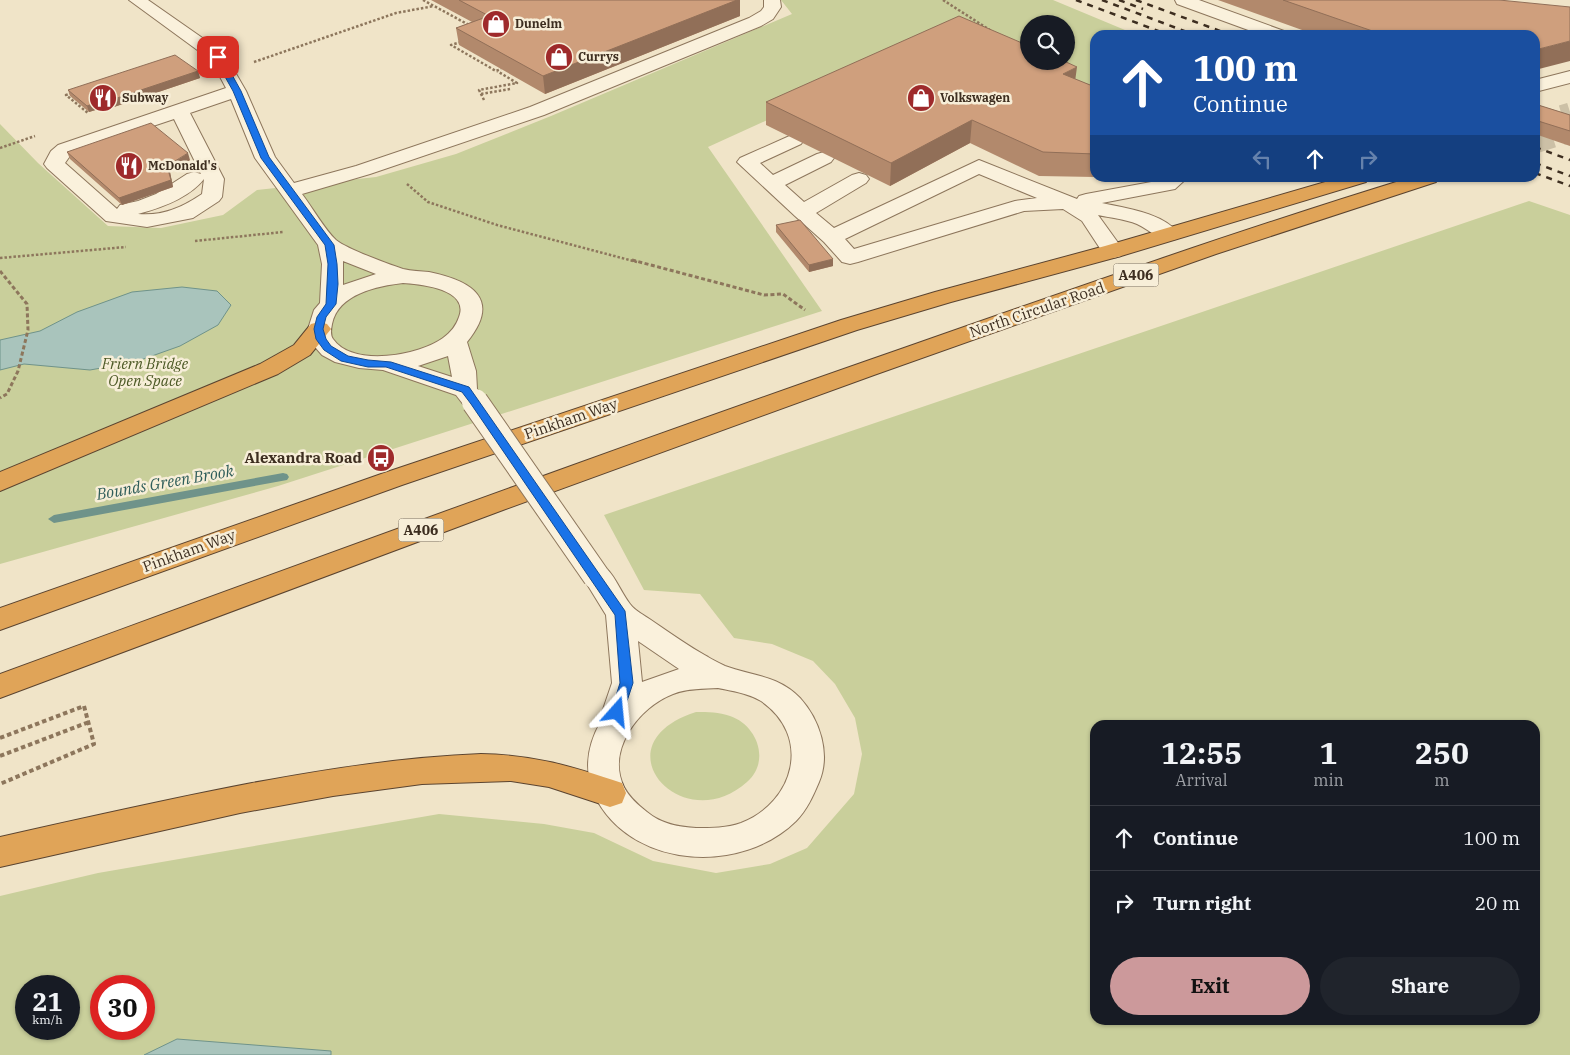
<!DOCTYPE html>
<html lang="en">
<head>
<meta charset="utf-8">
<style>
	body { margin:0; font-family:"IBM Plex Serif",serif; background:#20242c; color:#f1f3f6; height:100vh; display:flex; flex-direction:column; font-size:19px; white-space:nowrap }
	* { box-sizing:border-box; margin:0 }
	p { font-size:16px; color:#9ea1a6 }
	.icon { flex:none; width:28px; height:28px; fill:none; stroke:currentColor; stroke-width:2; stroke-linecap:round; stroke-linejoin:round }
	.map { position:relative; flex:1; overflow:hidden }
	.details { position:absolute; left:1090px; top:720px; width:450px; height:305px; display:flex; flex-direction:column; background:#171b24; border-radius:15px; box-shadow:0 1px 4px #0004 }
	.details>* { flex:none }
	.top-card { position:absolute; left:1090px; top:30px; width:450px; height:152px; border-radius:15px; box-shadow:0 1px 4px #0004; background:#1a4fa0; color:#fff; overflow:hidden }
	.controls { position:absolute; left:1020px; top:15px; display:grid; gap:10px }
	.controls a { display:grid; place-items:center; width:55px; height:55px; border-radius:50%; background:#171b24; box-shadow:0 1px 4px #0004; font-size:25px }
	.speed { position:absolute; left:15px; top:975px; display:flex; gap:10px; font-size:25px; font-weight:700; text-align:center }
	.speed>* { display:grid; place-content:center; width:65px; height:65px; border-radius:50%; background:#171b24; box-shadow:0 1px 4px #0004; line-height:1 }
	.speed small { font-size:12px; font-weight:400 }
	.speed .limit { border:8px solid #d22; background:#fff; color:#111 }
	.pin { position:absolute; display:grid; place-items:center; width:42px; height:42px; color:#fff; margin:-21px; border-radius:10px; box-shadow:0 2px 8px #0006 }
	.me { position:absolute; width:55px; margin:-28px; rotate:18deg; stroke-linejoin:round; filter:drop-shadow(0 0 4px #0008) }
	.turn { display:flex; align-items:center; gap:18px; height:105px; padding:0 20px; font-size:22px }
	.turn .icon { width:65px; height:65px; stroke-width:2.5 }
	.turn b { display:block; font-size:35px; line-height:42px }
	.lanes { display:flex; align-items:center; height:48px; padding:0 20px; background:#0003; justify-content:center; gap:25px; direction:ltr }
	.lanes .off { opacity:.35 }
	.eta { display:flex; justify-content:space-evenly; align-items:center; height:85px; text-align:center }
	.eta b { font-size:30px; font-weight:800; line-height:35px }
	.cta { display:flex; gap:10px; margin-top:auto; padding:10px 20px }
	.cta a { flex:1; height:58px; border-radius:30px; background:#cc999b; color:#111; font-size:20px; font-weight:800; line-height:58px; text-align:center }
	.cta a+a { background:#20242c; color:#f1f3f6 }
	ul { padding:0; list-style:none }
	li { display:flex; align-items:center; gap:15px; height:65px; padding:0 20px; border-top:1px solid #363941 }
	li div { flex:1 }
	li b { display:block; font-size:19px }
	li em { font-style:normal }
	.map>svg:first-child { display:block }
	.green { fill:#c9cf9b; fill-rule:evenodd }
	.water { fill:#a9c4bc; stroke:#6f938a }
	.lines { fill:none; stroke-linecap:round; stroke-linejoin:round }
	.stream { fill:#6f938a; fill-rule:evenodd }
	.highway-tunnel { stroke:#ccc0a6; stroke-width:19; stroke-dasharray:19 9; stroke-linecap:butt }
	.minor-casing { stroke:#8d765c; stroke-width:2 }
	.highway-casing { stroke:#5b4430; stroke-width:2 }
	.path-far2 { stroke:#8d765c; stroke-width:2.5; stroke-dasharray:2.5 2; stroke-linecap:butt }
	.path-far1 { stroke:#8d765c; stroke-width:3; stroke-dasharray:4 2.5; stroke-linecap:butt }
	.path { stroke:#8d765c; stroke-width:4; stroke-dasharray:4.5 3; stroke-linecap:butt }
	.minor { fill:#faf1dc; fill-rule:evenodd }
	.highway { fill:#e0a458; fill-rule:evenodd }
	.rail { stroke:#3d2e20; stroke-width:2.5; stroke-dasharray:6 6; stroke-linecap:butt }
	.minor-bridge-casing { stroke:#8d765c; stroke-width:28; stroke-linecap:butt }
	.minor-bridge { stroke:#faf1dc; stroke-width:26 }
	.wall { fill:#b2896c }
	.shaded-wall { fill:#916f58 }
	.building { fill:#cf9f7d; stroke:#916f58 }
	.route { fill:#1a73e8; stroke:#114b97 }
	.labels { text-anchor:middle; stroke-width:5; stroke-linejoin:round; paint-order:stroke }
	.far-poi-label { font-size:12px; font-weight:bold; fill:#3d2e20; stroke:#f7eed8; text-anchor:start }
	.shield { fill:#f7eed8; stroke:#756857; stroke-width:1 }
	.shield-label { font-size:14px; font-weight:bold; fill:#3d2e20 }
	.street-label { font-size:15px; fill:#3d2e20; stroke:#f7eed8 }
	.park-label { font-size:15px; font-style:italic; fill:#4d5a26; stroke:#f7eed8 }
	.poi-label { font-size:15px; font-weight:bold; fill:#3d2e20; stroke:#f7eed8; text-anchor:end }
	.water-label { font-size:16px; font-style:italic; fill:#2f5d5a; stroke:#f7eed8 }
</style>
</head>
<body>
<div class="map">
<svg width="1570" height="1055" viewBox="0 0 1570 1055">
	<rect width="100%" height="100%" fill="#f0e4c8"/>
	<!-- green -->
	<path class="green" d="M 781,0 L 1053,0 L 1137,35 L 1095,35 L 1095,92 L 1040,61 L 1066,61 L 1066,24 L 1029,24 L 1029,55 L 976,25 L 708,147 L 822,311 L 278,486 L 0,564 L 0,124 L 38,163 L 108,226 L 161,228 L 223,215 L 257,190 L 376,177 L 456,154 L 551,116 L 792,14 Z
		M 1529,201 L 1570,215 L 1570,1055 L 0,1055 L 0,896 L 98,873 L 439,814 L 544,824 L 594,833 L 653,861 L 716,873 L 770,864 L 807,848 L 854,794 L 862,754 L 855,718 L 835,684 L 813,661 L 772,644 L 734,638 L 700,594 L 644,590 L 604,515 ZM 1095,725 L 1535,725 L 1535,1020 L 1095,1020 ZM 26,986 L 69,986 L 69,1029 L 26,1029 ZM 101,986 L 144,986 L 144,1029 L 101,1029 Z
		M 696,712 C 708,712 719,712 730,716 C 757,725 771,761 747,782 C 682,840 596,744 696,712 Z"/>
	<!-- water -->
	<path class="water" d="M 182,287 L 217,291 L 231,305 L 218,325 L 180,346 L 135,362 L 90,370 L 24,364 L 0,370 L 0,340 L 40,331 L 77,312 L 132,292 Z
		M 177,1039 L 331,1051 L 331,1055 L 144,1055 Z"/>
	<g class="lines">
		<!-- stream -->
		<path class="stream" d="M 283,473 L 287,474 L 289,477 L 287,480 L 54,523 L 48,519 L 54,515 Z"/>
		<!-- highway-tunnel -->
		<path class="highway-tunnel" d="M 1535,123 L 1570,112
			M 1535,144 L 1570,133"/>
		<defs>
			<path id="minor" d="M 129,0 L 148,0 L 224,53 L 246,91 L 275,157 L 294,183 L 356,166 L 530,107 L 749,18 L 761,11 L 764,7 L 764,0 L 780,0 L 781,7 L 773,19 L 761,26 L 544,115 L 370,174 L 302,194 C 312,207 325,230 336,240 C 347,249 388,264 403,269 C 411,271 421,271 429,272 C 472,281 502,299 467,342 L 476,371 L 477,389 L 487,402 L 484,408 L 475,410 L 466,408 L 456,395 L 383,370 L 359,368 L 335,362 L 322,355 L 315,347 L 308,337 L 308,329 L 314,310 L 320,303 L 322,264 L 318,245 L 255,158 L 231,99 L 190,113 L 224,179 L 222,197 L 219,201 L 193,218 L 147,227 L 106,221 L 47,168 L 44,164 L 51,151 L 58,145 L 226,88 L 211,60 ZM 174,119 L 201,174 L 194,172 L 187,174 L 156,194 L 138,201 L 120,205 L 117,209 L 65,163 L 72,153 ZM 204,179 L 202,194 C 181,208 163,216 138,214 C 161,208 189,198 204,179 ZM 343,261 L 376,274 L 343,285 ZM 403,283 C 420,284 470,289 459,317 C 456,326 451,332 443,338 C 420,355 353,368 333,339 C 330,335 331,329 332,324 C 338,294 377,286 403,283 ZM 448,356 L 452,377 L 418,366 Z
				M 1175,0 L 1199,0 L 1284,31 L 1287,35 L 1262,35 L 1177,4 Z
				M 1570,71 L 1570,83 L 1535,92 L 1535,80 Z
				M 794,134 L 801,136 L 804,140 L 801,144 L 760,163 L 773,175 L 817,154 L 824,152 L 831,154 L 834,158 L 831,162 L 785,185 L 804,202 L 852,175 L 859,173 L 866,175 L 869,179 L 866,183 L 816,213 L 834,228 L 979,160 L 1077,199 L 1079,196 L 1086,194 L 1162,180 L 1165,178 L 1187,178 L 1175,189 L 1102,203 C 1125,208 1164,213 1179,234 L 1176,239 C 1159,243 1151,230 1137,224 C 1125,219 1111,218 1098,215 L 1124,251 L 1121,256 L 1113,258 L 1105,256 L 1082,221 L 1063,209 L 1024,211 L 858,262 L 850,264 L 842,262 L 824,242 L 795,216 L 737,162 L 740,158 ZM 979,174 L 1037,198 L 1015,201 L 854,249 L 845,239 Z
				M 596,566 C 599,567 604,567 607,569 C 616,578 622,594 630,604 C 635,611 644,615 651,620 C 670,633 688,646 708,657 C 713,660 719,663 725,666 C 752,676 778,675 800,698 C 820,720 831,754 819,782 C 813,796 807,810 796,821 C 742,874 637,869 598,802 C 583,776 586,748 600,723 L 599,721 L 612,683 L 606,615 L 582,576 L 586,569 ZM 638,641 L 679,669 L 642,682 ZM 718,688 C 732,691 748,693 761,701 C 812,736 795,802 741,823 C 727,828 711,828 696,828 C 679,827 661,824 647,812 C 638,805 629,797 624,787 C 606,750 639,707 673,694 C 687,688 704,689 718,688 Z"/>
			<path id="highway" d="M 1339,178 L 1369,178 L 1366,182 L 1121,256 L 951,302 L 857,330 L 402,485 L 0,630 L 0,608 L 384,473 L 841,320 L 935,292 L 1105,246 Z
				M 1409,178 L 1439,178 L 1436,182 L 1216,254 L 874,375 L 503,510 L 0,698 L 0,674 C 301,564 602,453 904,348 C 1072,289 1240,230 1409,178 Z
				M 319,322 L 327,324 L 331,329 L 310,355 L 278,374 L 0,491 L 0,472 L 260,364 L 294,345 L 311,324 Z
				M 481,754 C 536,755 570,766 622,783 L 626,793 L 622,803 L 610,807 L 549,787 L 511,781 L 422,784 L 333,796 L 240,813 L 0,867 L 0,837 C 84,818 168,799 252,783 C 328,769 404,757 481,754 Z"/>
		</defs>
		<!-- minor casing -->
		<use href="#minor" class="minor-casing"/>
		<!-- highway casing -->
		<use href="#highway" class="highway-casing"/>
		<!-- path-far2 -->
		<path class="path-far2" d="M 423,0 L 469,25
			M 943,0 L 993,32
			M 461,42 L 451,45 L 496,71 L 501,69
			M 254,62 L 396,13 L 434,6
			M 72,93 L 66,95 L 88,113
			M 481,94 L 510,89
			M 484,100 L 479,90 L 517,83 L 497,71
			M 0,148 L 35,136
			M 407,184 L 428,202 L 497,225 L 637,262
			M 195,241 L 283,232
			M 0,258 L 126,247"/>
		<!-- path-far1 -->
		<path class="path-far1" d="M 632,260 L 764,295 L 783,294 L 805,310
			M 0,271 L 27,304 L 28,330 L 18,371 L 7,394 L 0,398"/>
		<!-- path -->
		<path class="path" d="M 0,738 L 84,706 L 94,744 L 0,784
			M 0,756 L 89,722"/>
		<!-- minor -->
		<use href="#minor" class="minor"/>
		<!-- highway -->
		<use href="#highway" class="highway"/>
		<!-- rail -->
		<path class="rail" d="M 1076,0 L 1169,35
			M 1102,0 L 1195,35
			M 1119,0 L 1143,9
			M 1136,0 L 1231,35
			M 1535,147 L 1570,160
			M 1535,163 L 1570,176
			M 1535,173 L 1570,186"/>
		<defs>
			<path id="minor-bridge" d="M 475,402 L 596,576"/>
		</defs>
		<!-- minor-bridge casing -->
		<use href="#minor-bridge" class="minor-bridge-casing"/>
		<!-- minor-bridge -->
		<use href="#minor-bridge" class="minor-bridge"/>
	</g>
	<!-- wall -->
	<path class="wall" d="M 431,0 L 740,0 L 740,16 L 545,94 L 459,45 L 456,28 L 472,22 Z
		M 1218,0 L 1499,0 L 1535,35 L 1316,35 Z
		M 198,71 L 200,78 L 105,110 L 102,108 L 89,112 L 70,96 L 68,90 Z
		M 1075,79 L 1095,87 L 1095,177 L 1039,176 L 970,143 L 890,186 L 766,125 L 766,102 Z
		M 1535,104 L 1570,115 L 1570,146 L 1535,134 Z
		M 67,152 L 190,160 L 170,172 L 173,187 L 122,205 L 70,159 Z
		M 776,225 L 833,266 L 809,272 L 776,232 Z"/>
	<!-- shaded-wall -->
	<path class="shaded-wall" d="M 737,0 L 740,0 L 740,16 L 545,94 L 543,76 Z
		M 1570,41 L 1570,61 L 1535,70 L 1535,50 Z
		M 1077,67 L 1074,89 L 1063,74 Z
		M 198,71 L 200,78 L 105,110 L 102,103 Z
		M 100,101 L 102,108 L 89,112 L 87,106 Z
		M 972,120 L 970,143 L 890,186 L 891,163 Z
		M 188,153 L 190,160 L 170,172 L 173,187 L 122,205 L 119,198 Z
		M 833,259 L 833,266 L 809,272 L 809,265 Z"/>
	<!-- building -->
	<path class="building" d="M 459,0 L 737,0 L 543,76 L 456,28 L 489,16 Z
		M 1283,0 L 1499,0 L 1570,7 L 1570,41 L 1535,50 L 1535,35 L 1384,35 Z
		M 959,16 L 1029,46 L 1029,61 L 1064,61 L 1077,67 L 1063,74 L 1095,87 L 1095,154 L 1043,152 L 972,120 L 891,163 L 766,102 Z
		M 175,55 L 198,71 L 102,103 L 100,101 L 87,106 L 68,90 Z
		M 1535,104 L 1570,115 L 1570,131 L 1535,120 Z
		M 151,123 L 188,153 L 167,166 L 171,180 L 119,198 L 67,152 Z
		M 800,220 L 833,259 L 809,265 L 776,225 Z"/>
	<!-- route -->
	<path class="route" d="M 215,55 L 221,55 L 241,91 L 269,157 L 334,245 L 337,264 L 338,284 L 336,304 L 326,317 L 323,329 L 326,339 L 331,346 L 348,356 L 368,360 L 391,362 L 469,387 L 625,611 L 633,683 L 622,716 L 613,716 L 611,712 L 620,683 L 615,615 L 471,404 L 462,392 L 386,367 L 368,367 L 341,361 L 324,350 L 316,339 L 314,329 L 317,317 L 326,304 L 328,264 L 325,245 L 261,158 L 233,91 L 214,57 Z"/>
	<!-- icons -->
	<defs>
		<symbol id="shop-disc" viewBox="-11 -11 22 22"><circle r="9.5" fill="#9e2a2b" stroke="#f7eed8"/><path d="M-5-2.5h2.3a2.7 3.5 0 0 1 5.4 0H5L5.5 6h-11ZM-1.5-2.5h3a1.5 2.3 0 0 0-3 0Z" fill="#fff"/></symbol>
		<symbol id="restaurant-disc" viewBox="-11 -11 22 22"><circle r="9.5" fill="#9e2a2b" stroke="#f7eed8"/><path d="M-5-6h1v4h1v-4h1v4h1v-4h1v5L-1.5 .5V6h-2V.5L-5-1ZM5-6V6H3V1.5H1.5Q1.5-4 5-6Z" fill="#fff"/></symbol>
		<symbol id="bus-disc" viewBox="-11 -11 22 22"><circle r="9.5" fill="#9e2a2b" stroke="#f7eed8"/><path d="M-5-6H5V4H4V6H2V4H-2V6H-4V4H-5ZM-3.5-4V0h7V-4ZM-3.5 1.2v1.5H-2V1.2ZM2 1.2v1.5H3.5V1.2Z" fill="#fff"/></symbol>
	</defs>
	<g fill-rule="evenodd">
		<use href="#shop-disc" x="480" y="8" width="32" height="32"/>
		<use href="#shop-disc" x="543" y="41" width="32" height="32"/>
		<use href="#restaurant-disc" x="87" y="82" width="32" height="32"/>
		<use href="#shop-disc" x="905" y="82" width="32" height="32"/>
		<use href="#restaurant-disc" x="113" y="150" width="32" height="32"/>
		<use href="#bus-disc" x="365" y="442" width="32" height="32"/>
	</g>
	<g class="labels">
		<!-- far-poi labels -->
		<g class="far-poi-label">
			<text x="515" y="28">Dunelm</text>
			<text x="578" y="61">Currys</text>
			<text x="122" y="102">Subway</text>
			<text x="940" y="102">Volkswagen</text>
			<text x="148" y="170">McDonald's</text>
		</g>
		<!-- shield labels -->
		<g class="shield">
			<rect x="1113.5" y="263.5" width="45" height="23" rx="4"/>
			<rect x="398.5" y="518.5" width="45" height="23" rx="4"/>
		</g>
		<g class="shield-label">
			<text x="1136" y="280">A406</text>
			<text x="421" y="535">A406</text>
		</g>
		<!-- street labels -->
		<g class="street-label">
			<text transform="translate(1037 310) rotate(-19)" y="5">North Circular Road</text>
			<text transform="translate(571 419) rotate(-19)" y="5">Pinkham Way</text>
			<text transform="translate(189 551) rotate(-20)" y="5">Pinkham Way</text>
		</g>
		<!-- park labels -->
		<g class="park-label">
			<text x="145" y="369">Friern Bridge<tspan x="145" dy="17">Open Space</tspan></text>
		</g>
		<!-- poi labels -->
		<g class="poi-label">
			<text x="362" y="463">Alexandra Road</text>
		</g>
		<!-- water labels -->
		<g class="water-label">
			<text transform="translate(165 482) rotate(-10)" y="6">Bounds Green Brook</text>
		</g>
	</g>
</svg>
<div class="controls">
<a><svg class="icon" aria-label="search" viewBox="0 0 24 24"><circle cx="10" cy="10" r="6"/><path d="M15 15l6 6"/></svg></a>
</div>
<div class="speed"><div>21<small>km/h</small></div><div class="limit">30</div></div>
<div class="pin" style="left:218px;top:57px;background:#d93025"><svg class="icon" aria-label="arrive" viewBox="0 0 24 24"><path d="M6 21V4h12l-3 4 3 4H6"/></svg></div>
<svg class="me" style="left:617px;top:712px" viewBox="-20 -20 40 40"><path d="M0-17L14 15 0 8-14 15z" fill="#1a73e8" stroke="#fff" stroke-width="4"/></svg>
<div class="top-card">
<div class="turn"><svg class="icon" aria-label="ahead" viewBox="0 0 24 24"><path d="M12 20V5M6 11l6-6 6 6"/></svg><div><b>100 m</b>Continue</div></div>
<div class="lanes"><svg class="icon off" aria-label="left" viewBox="0 0 24 24"><path d="M17 20v-9H6M10 6l-5 5 5 5"/></svg><svg class="icon" aria-label="ahead" viewBox="0 0 24 24"><path d="M12 20V5M6 11l6-6 6 6"/></svg><svg class="icon off" aria-label="right" viewBox="0 0 24 24"><path d="M7 20v-9h11M14 6l5 5-5 5"/></svg></div>
</div>
<section class="details">
<div class="eta">
<div><b>12:55</b><p>Arrival</p></div>
<div><b>1</b><p>min</p></div>
<div><b>250</b><p>m</p></div>
</div>
<ul>
<li><svg class="icon" aria-label="ahead" viewBox="0 0 24 24"><path d="M12 20V5M6 11l6-6 6 6"/></svg><div><b>Continue</b></div><em>100 m</em></li>
<li><svg class="icon" aria-label="right" viewBox="0 0 24 24"><path d="M7 20v-9h11M14 6l5 5-5 5"/></svg><div><b>Turn right</b></div><em>20 m</em></li>
</ul>
<div class="cta"><a>Exit</a><a>Share</a></div>
</section>
</div>
</body>
</html>
